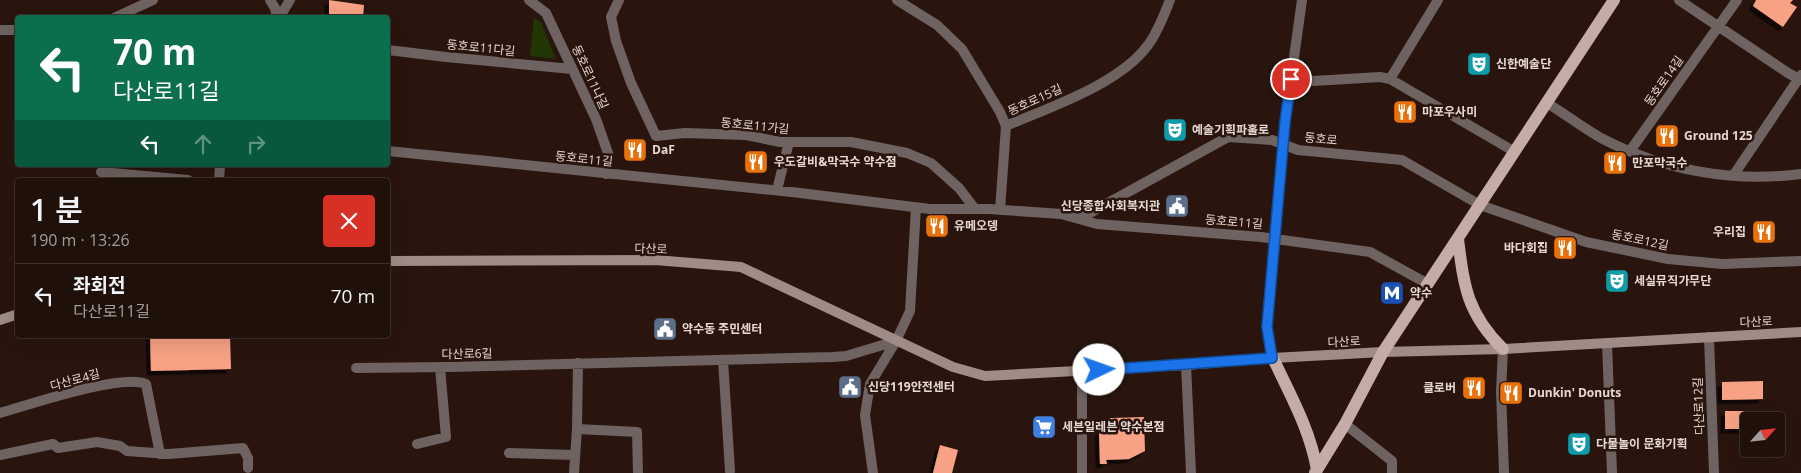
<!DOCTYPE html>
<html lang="ko">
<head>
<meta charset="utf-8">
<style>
	body { margin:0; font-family:"Open Sans","Noto Sans KR",sans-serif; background:#271913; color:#f1f3f6; height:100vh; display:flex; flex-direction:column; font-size:19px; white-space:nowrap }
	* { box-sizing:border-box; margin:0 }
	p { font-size:16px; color:#a19d9c }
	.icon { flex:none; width:28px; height:28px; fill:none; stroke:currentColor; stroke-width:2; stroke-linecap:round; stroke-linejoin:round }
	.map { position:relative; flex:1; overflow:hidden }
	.sheet { position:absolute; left:15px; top:178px; width:375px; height:160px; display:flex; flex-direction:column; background:#1f100a; border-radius:5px; box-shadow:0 5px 20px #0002,0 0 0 1px #3c302b }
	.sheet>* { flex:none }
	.banner { position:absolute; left:15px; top:15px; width:375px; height:152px; border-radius:5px; box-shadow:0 5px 20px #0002,0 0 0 1px #3c302b; background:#0b6e4f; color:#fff; overflow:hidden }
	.needle { width:32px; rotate:63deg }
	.fabs { position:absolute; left:1740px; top:412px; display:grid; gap:10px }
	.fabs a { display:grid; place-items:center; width:45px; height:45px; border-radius:5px; background:#1f100a; box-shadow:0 5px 20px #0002,0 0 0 1px #3c302b; font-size:25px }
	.pin { position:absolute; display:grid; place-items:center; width:42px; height:42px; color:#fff; margin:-21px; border:2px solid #fff; border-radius:50%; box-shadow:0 1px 5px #0007 }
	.me { position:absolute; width:55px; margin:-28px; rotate:87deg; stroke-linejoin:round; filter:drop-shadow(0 0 4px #0008) }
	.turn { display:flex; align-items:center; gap:18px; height:105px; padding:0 15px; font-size:22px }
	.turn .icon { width:65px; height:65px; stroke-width:2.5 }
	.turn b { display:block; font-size:35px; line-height:42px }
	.lanes { display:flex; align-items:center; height:48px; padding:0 15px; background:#0003; justify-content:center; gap:25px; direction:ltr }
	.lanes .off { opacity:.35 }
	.round { display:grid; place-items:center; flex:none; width:52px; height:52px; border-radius:5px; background:#271913 }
	.overview { display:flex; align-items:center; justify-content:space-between; height:85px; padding:0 15px }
	h1 { font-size:30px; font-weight:600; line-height:38px }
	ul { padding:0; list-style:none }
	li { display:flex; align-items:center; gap:15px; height:65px; padding:0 15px; border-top:1px solid #3c302b }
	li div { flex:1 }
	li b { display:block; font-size:19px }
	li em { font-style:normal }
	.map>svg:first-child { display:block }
	.green { fill:#223604 }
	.building { fill:#f7a284; filter:url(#shadow) }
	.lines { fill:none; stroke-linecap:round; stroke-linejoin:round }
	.minor { stroke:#6e6360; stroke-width:10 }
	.secondary { stroke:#9f8c87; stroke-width:10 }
	.primary { stroke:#c5aca6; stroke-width:12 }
	.route-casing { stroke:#114b97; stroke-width:12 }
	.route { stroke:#1a73e8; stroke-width:9 }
	.labels { text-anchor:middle; stroke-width:5; stroke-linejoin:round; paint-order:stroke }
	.street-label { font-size:12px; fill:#e6d8d2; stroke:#29150e }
	.poi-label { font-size:12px; font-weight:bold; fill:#e6d8d2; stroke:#29150e; text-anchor:start }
</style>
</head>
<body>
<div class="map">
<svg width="1801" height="473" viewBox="0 0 1801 473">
	<defs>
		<filter id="shadow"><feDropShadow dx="-4.5" dy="4.5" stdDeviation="0" flood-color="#0009"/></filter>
	</defs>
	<rect width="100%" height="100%" fill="#29150e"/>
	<!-- green -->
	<path class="green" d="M 534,18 L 541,22 L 556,59 L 530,56 Z"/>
	<!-- building -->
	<path class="building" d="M 329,0 L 364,5 L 363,18 L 329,18 Z
		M 1756,0 L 1793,0 L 1790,3 L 1797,7 L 1783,27 L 1753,6 Z
		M 150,335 L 230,335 L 231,369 L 151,371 Z
		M 1763,381 L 1763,399 L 1722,400 L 1722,382 Z
		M 1725,411 L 1765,411 L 1766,421 L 1749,421 L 1749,429 L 1725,429 Z
		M 1144,417 L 1145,451 L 1129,459 L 1106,460 L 1107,464 L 1100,464 L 1099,433 L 1110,418 Z
		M 940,445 L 958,450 L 952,473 L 933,473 Z"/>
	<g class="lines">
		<!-- minor -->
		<path class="minor" d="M 270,0 L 275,8 L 277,18
			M 529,0 L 546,13 L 596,119 L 609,156 L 606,174
			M 619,0 L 611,17 L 616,41 L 631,83 L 656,136 L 685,133 L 746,135 L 780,142 L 851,142 L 907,153 L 931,163 L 959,188 L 975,209
			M 897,0 L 937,25 L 962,49 L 1000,112 L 1006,126 L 1000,210
			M 1679,0 L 1788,73 L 1801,80
			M 114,18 L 153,0
			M 279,18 L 290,0
			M 0,30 L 18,30
			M 388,50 L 446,57 L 572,69
			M 1291,79 L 1313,81 L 1380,77 L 1390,79 L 1515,152
			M 1390,79 L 1438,0
			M 1547,103 C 1565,114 1583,128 1601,138 C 1662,170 1733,183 1801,174
			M 1006,126 C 1050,107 1120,84 1148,45 C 1158,32 1164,15 1170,0
			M 388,151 L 792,192 L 930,209 L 989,209 L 1061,214 L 1097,224 L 1261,237 L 1370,252 L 1428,284
			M 1630,151 L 1737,0
			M 101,172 L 188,180
			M 1733,176 L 1801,75
			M 219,180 L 220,165
			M 777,190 L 789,142
			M 1079,219 L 1228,137 L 1272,140 L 1298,150 L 1402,160 L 1480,205 L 1586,242 L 1668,259 L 1722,264 L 1801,261
			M 1709,337 L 1714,473
			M 1607,343 L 1612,473
			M 1503,349 L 1501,391 L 1504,473
			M 1273,358 L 1267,327 L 1285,122 L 1302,0
			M 723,360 L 730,471
			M 1186,365 L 1191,473
			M 356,368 L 449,367 L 833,357 L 846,356 L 896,341
			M 1082,370 L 1082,473
			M 0,413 C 29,405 122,373 146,384 L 160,454
			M 1345,424 L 1392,461 L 1392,473
			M 577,429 L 637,432 L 638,473
			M 417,444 L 446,437 L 440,367
			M 509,453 L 575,455
			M 0,455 L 53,444 L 58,448 L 97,442 L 120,446 L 127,451 L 169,454 L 243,448 L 248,458 L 248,468
			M 574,473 L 577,429 L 578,363
			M 873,473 L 865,415 L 870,384 L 896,341 L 910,311 L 916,207"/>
		<!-- secondary -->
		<path class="secondary" d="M 388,261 L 655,260 L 741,267 L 953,367 L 985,376 L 1186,365 L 1273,358 L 1383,352 L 1503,349 L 1801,332
			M 0,320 L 18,314"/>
		<!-- primary -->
		<path class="primary" d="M 1458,239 C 1464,287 1467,313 1503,349
			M 1273,358 C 1290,395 1310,429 1317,470
			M 1315,473 L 1345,424 L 1383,352 L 1614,0"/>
	</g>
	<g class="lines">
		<defs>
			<path id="route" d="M 1099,370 L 1272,358 L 1267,327 L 1285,122 L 1291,79"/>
		</defs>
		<!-- route casing -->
		<use href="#route" class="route-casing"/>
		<!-- route -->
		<use href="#route" class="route"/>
	</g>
	<!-- icons -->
	<defs>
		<symbol id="theatre-square" viewBox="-11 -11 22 22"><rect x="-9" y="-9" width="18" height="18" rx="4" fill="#0f9aa8" stroke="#29150e"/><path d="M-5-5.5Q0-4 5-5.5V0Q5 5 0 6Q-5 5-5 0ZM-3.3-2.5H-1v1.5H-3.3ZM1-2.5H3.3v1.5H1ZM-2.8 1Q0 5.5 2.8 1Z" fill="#fff"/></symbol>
		<symbol id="restaurant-square" viewBox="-11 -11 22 22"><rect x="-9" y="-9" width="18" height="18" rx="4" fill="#e8710a" stroke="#29150e"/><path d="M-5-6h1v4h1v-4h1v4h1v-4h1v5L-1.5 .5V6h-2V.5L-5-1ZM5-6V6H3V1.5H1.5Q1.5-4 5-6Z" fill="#fff"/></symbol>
		<symbol id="civic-square" viewBox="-11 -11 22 22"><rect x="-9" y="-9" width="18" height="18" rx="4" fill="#5c6f8a" stroke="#29150e"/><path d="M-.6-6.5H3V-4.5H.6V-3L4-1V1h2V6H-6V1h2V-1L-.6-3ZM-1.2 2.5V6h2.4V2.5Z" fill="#fff"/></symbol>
		<symbol id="metro-square" viewBox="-11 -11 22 22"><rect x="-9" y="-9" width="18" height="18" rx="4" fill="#1a4fb4" stroke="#29150e"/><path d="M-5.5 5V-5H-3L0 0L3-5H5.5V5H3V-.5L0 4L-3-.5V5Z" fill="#fff"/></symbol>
		<symbol id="supermarket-square" viewBox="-11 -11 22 22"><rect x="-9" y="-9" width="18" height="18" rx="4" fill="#3f7fe0" stroke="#29150e"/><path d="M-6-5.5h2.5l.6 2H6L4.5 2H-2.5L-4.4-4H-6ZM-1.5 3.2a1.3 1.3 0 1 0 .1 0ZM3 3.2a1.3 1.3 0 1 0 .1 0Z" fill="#fff"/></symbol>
	</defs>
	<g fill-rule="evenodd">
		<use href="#theatre-square" x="1465" y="50" width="28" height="28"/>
		<use href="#restaurant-square" x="1391" y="98" width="28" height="28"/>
		<use href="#theatre-square" x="1161" y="116" width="28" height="28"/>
		<use href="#restaurant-square" x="1653" y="122" width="28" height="28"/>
		<use href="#restaurant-square" x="621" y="136" width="28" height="28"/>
		<use href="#restaurant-square" x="742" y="148" width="28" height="28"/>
		<use href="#restaurant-square" x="1601" y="149" width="28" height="28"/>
		<use href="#civic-square" x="1163" y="192" width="28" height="28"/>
		<use href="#restaurant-square" x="923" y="212" width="28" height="28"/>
		<use href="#restaurant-square" x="1750" y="218" width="28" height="28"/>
		<use href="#restaurant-square" x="1551" y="234" width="28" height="28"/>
		<use href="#theatre-square" x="1603" y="267" width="28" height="28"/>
		<use href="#metro-square" x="1378" y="279" width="28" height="28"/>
		<use href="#civic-square" x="651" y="315" width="28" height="28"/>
		<use href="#civic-square" x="836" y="373" width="28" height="28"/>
		<use href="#restaurant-square" x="1460" y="374" width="28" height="28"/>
		<use href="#restaurant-square" x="1497" y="379" width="28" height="28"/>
		<use href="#supermarket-square" x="1030" y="413" width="28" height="28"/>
		<use href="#theatre-square" x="1565" y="430" width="28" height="28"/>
	</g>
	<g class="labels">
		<!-- street labels -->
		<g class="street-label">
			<text transform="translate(481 48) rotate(6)" y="4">동호로11다길</text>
			<text transform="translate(590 77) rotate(65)" y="4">동호로11나길</text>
			<text transform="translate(1664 81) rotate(-55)" y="4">동호로14길</text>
			<text transform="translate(1035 100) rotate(-24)" y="4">동호로15길</text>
			<text transform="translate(755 126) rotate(6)" y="4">동호로11가길</text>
			<text transform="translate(1321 139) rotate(6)" y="4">동호로</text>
			<text transform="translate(584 159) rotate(6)" y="4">동호로11길</text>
			<text transform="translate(1234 222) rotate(5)" y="4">동호로11길</text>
			<text transform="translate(1640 240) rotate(12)" y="4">동호로12길</text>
			<text transform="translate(651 249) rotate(2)" y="4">다산로</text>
			<text transform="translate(1756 322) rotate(-3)" y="4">다산로</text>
			<text transform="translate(1344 342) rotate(-3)" y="4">다산로</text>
			<text transform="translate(467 354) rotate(-1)" y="4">다산로6길</text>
			<text transform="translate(75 380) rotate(-15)" y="4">다산로4길</text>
			<text transform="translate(1699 406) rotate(-92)" y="4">다산로12길</text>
		</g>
		<!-- poi labels -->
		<g class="poi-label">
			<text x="1496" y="68">신한예술단</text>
			<text x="1422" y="116">마포우사미</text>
			<text x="1192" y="134">예술기획파홀로</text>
			<text x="1684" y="140">Ground 125</text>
			<text x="652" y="154">DaF</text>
			<text x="774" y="166">우도갈비&amp;막국수 약수점</text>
			<text x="1632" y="167">만포막국수</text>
			<text x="1160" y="210" text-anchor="end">신당종합사회복지관</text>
			<text x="954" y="230">유메오뎅</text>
			<text x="1746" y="236" text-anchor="end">우리집</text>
			<text x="1548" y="252" text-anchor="end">바다회집</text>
			<text x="1634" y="285">세실뮤직가무단</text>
			<text x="1410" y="297">약수</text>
			<text x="682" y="333">약수동 주민센터</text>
			<text x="868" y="391">신당119안전센터</text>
			<text x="1456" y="392" text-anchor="end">클로버</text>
			<text x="1528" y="397">Dunkin' Donuts</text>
			<text x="1062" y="431">세븐일레븐 약수본점</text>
			<text x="1596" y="448">다물놀이 문화기획</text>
		</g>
	</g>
</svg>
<div class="fabs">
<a><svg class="needle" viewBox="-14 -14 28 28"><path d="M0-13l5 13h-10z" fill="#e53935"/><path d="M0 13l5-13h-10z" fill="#a19d9c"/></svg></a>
</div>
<div class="pin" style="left:1291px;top:79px;background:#d93025"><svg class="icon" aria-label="arrive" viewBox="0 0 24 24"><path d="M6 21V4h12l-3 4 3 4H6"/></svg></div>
<svg class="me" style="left:1099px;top:370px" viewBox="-20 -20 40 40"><circle r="19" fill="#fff"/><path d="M0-13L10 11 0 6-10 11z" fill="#1a73e8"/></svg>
<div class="banner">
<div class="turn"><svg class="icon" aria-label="left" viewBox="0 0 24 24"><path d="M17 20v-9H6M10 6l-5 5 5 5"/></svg><div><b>70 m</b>다산로11길</div></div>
<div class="lanes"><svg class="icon" aria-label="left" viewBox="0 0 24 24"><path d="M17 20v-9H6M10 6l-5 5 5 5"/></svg><svg class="icon off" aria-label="ahead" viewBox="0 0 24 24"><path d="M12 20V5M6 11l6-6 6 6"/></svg><svg class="icon off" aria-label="right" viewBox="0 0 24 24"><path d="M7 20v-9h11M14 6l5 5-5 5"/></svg></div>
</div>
<section class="sheet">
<div class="overview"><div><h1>1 분</h1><p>190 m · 13:26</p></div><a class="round" style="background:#d93025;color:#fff"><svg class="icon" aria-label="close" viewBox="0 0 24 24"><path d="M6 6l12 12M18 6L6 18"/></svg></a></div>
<ul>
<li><svg class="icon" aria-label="left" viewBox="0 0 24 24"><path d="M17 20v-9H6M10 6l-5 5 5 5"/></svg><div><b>좌회전</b><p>다산로11길</p></div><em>70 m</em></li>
</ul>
</section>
</div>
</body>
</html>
